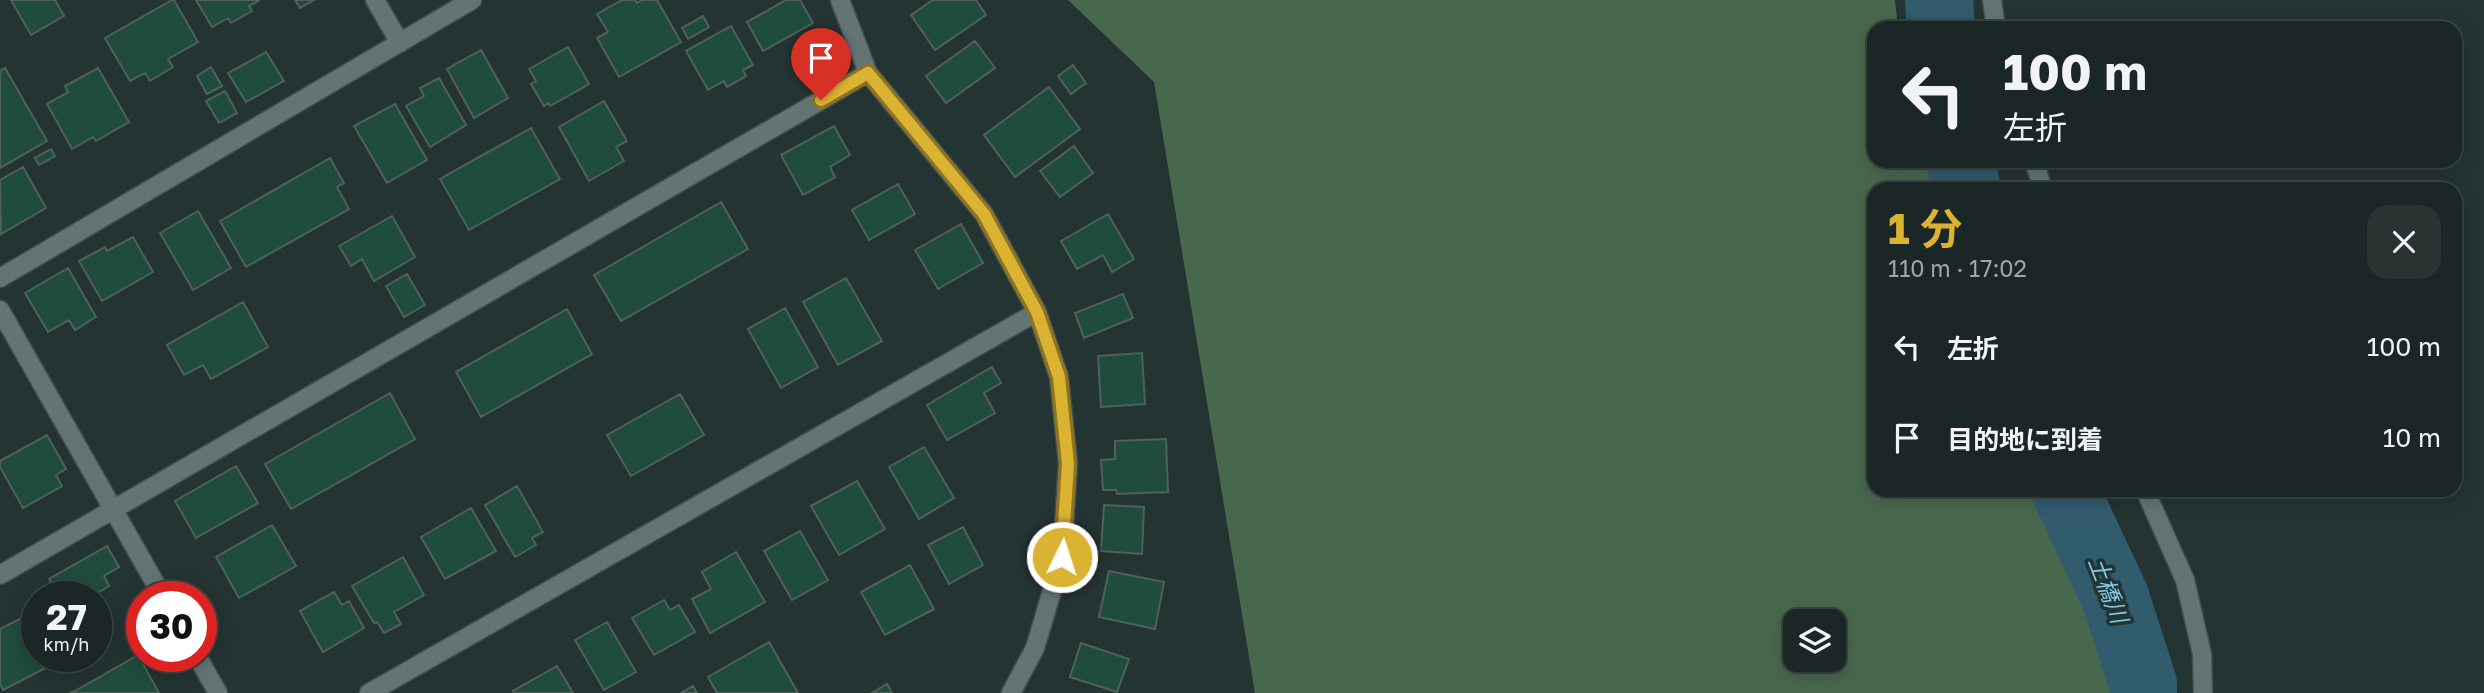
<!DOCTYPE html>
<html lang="ja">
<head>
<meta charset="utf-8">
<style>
	body { margin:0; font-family:"Golos Text","Noto Sans JP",sans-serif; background:#283332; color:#f1f3f6; height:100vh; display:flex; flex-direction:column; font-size:26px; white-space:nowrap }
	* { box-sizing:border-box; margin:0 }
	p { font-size:23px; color:#a0a5a7 }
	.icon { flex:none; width:38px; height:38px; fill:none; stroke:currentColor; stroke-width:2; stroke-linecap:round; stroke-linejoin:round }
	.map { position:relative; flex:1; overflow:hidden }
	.side { position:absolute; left:1867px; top:182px; width:595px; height:315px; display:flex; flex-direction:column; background:#1b2726; border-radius:21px; box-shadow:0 4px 18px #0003,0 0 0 2px #394443 }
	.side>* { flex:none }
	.hud { position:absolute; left:1867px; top:21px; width:595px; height:147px; border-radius:21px; box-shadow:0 4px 18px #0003,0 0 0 2px #394443; background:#1b2726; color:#f1f3f6; overflow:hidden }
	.tools { position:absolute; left:1783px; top:609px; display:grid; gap:14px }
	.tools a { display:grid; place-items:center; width:63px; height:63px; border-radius:14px; background:#1b2726; box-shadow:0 4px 18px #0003,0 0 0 2px #394443; font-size:35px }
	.speed { position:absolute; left:21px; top:581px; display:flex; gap:14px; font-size:35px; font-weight:700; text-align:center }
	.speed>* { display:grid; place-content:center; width:91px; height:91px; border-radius:50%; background:#1b2726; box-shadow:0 4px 18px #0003,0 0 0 2px #394443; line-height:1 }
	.speed small { font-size:18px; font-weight:400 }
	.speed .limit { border:10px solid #d22; background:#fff; color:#111 }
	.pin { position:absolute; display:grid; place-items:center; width:60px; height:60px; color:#fff; margin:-72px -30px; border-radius:50% 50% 50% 0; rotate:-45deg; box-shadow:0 0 7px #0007 }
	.pin .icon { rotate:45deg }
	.me { position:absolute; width:77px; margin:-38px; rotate:4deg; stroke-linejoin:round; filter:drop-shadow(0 0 5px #0008) }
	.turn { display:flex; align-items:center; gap:24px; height:147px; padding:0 21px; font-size:32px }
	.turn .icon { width:91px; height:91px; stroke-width:2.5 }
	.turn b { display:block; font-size:49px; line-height:60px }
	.round { display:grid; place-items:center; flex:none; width:74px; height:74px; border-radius:21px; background:#283332 }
	.head { display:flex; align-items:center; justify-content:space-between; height:119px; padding:0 21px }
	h1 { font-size:42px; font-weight:700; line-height:52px; color:#dab333 }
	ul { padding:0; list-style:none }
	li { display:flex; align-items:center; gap:21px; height:91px; padding:0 21px }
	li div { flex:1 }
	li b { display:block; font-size:26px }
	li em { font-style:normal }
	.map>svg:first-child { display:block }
	.forest { fill:#48684d; fill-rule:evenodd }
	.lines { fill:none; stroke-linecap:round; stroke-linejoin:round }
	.river { stroke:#315c6e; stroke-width:68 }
	.building { fill:#1f4c3d; stroke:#50605a; stroke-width:2 }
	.street-casing { stroke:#414f4d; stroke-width:21 }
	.street { stroke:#637573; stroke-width:18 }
	.route-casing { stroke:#8e7421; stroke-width:18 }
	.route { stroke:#dab333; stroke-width:12 }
	.labels { text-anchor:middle; stroke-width:7; stroke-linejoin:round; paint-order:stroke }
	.water-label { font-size:23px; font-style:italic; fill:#82cbeb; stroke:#243432 }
</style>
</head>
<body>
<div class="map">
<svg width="2484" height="693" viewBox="0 0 2484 693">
	<rect width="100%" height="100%" fill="#243432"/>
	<!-- forest -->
	<path class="forest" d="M 1068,0 L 1895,0 L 1898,28 L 1874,28 L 1874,161 L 1929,161 L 1942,189 L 1874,189 L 1874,490 L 2079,490 L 2102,541 L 2139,693 L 1255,693 L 1154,82 ZM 1796,621 L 1834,621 L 1834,660 L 1796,660 Z"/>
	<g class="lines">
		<!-- river -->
		<path class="river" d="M 1939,0 L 1941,28
			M 1960,161 L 1967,189
			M 2065,490 L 2115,597 L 2143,684 L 2143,693"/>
	</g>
	<!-- building -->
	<path class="building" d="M 11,0 L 55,0 L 64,16 L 31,35 Z
		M 172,0 L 174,0 L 198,42 L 168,59 L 173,67 L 150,81 L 145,73 L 130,81 L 105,38 Z
		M 196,0 L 260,0 L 249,6 L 252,11 L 231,23 L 228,18 L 212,27 Z
		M 295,0 L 314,0 L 300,8 Z
		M 622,0 L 635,0 L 637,3 L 642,0 L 657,0 L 681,42 L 619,77 L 597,38 L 608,32 L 597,14 Z
		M 786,0 L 800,0 L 813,23 L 763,51 L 747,22 Z
		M 933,0 L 976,0 L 986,15 L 935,50 L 911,15 Z
		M 703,16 L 709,27 L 688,39 L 682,28 Z
		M 731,26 L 753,65 L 743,70 L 746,76 L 727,87 L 724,81 L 708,90 L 686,51 Z
		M 975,41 L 995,68 L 946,103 L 926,76 Z
		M 568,47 L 589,84 L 550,106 L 548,103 L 544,106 L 531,84 L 536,81 L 529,69 Z
		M 481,50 L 508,98 L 474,118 L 447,69 Z
		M 266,52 L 284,81 L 246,102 L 228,73 Z
		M 1073,65 L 1086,83 L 1071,94 L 1058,76 Z
		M 211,67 L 222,86 L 207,94 L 197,76 Z
		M 5,68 L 47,141 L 0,168 L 0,71 Z
		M 98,68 L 129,122 L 96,141 L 93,137 L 72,149 L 47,104 L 68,92 L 65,86 Z
		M 439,78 L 466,125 L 430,147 L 406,106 L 424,96 L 420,88 Z
		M 1049,87 L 1080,129 L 1015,177 L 984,135 Z
		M 225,91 L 237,113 L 219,123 L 206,101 Z
		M 604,101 L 627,141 L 616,147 L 624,161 L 589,181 L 559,127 Z
		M 395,104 L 427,160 L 387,183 L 354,126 Z
		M 834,126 L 850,155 L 830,167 L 835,177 L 803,195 L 781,155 Z
		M 531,128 L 560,179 L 469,230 L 440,179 Z
		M 1074,146 L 1093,173 L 1060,197 L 1040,171 Z
		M 51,149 L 55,156 L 39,165 L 35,158 Z
		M 330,158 L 344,183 L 337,187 L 349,209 L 246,267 L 220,221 Z
		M 23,167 L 46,208 L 1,234 L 0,180 Z
		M 898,184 L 915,214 L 869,240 L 852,210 Z
		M 721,202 L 748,249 L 621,321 L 594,275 Z
		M 198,211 L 231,268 L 193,290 L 160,233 Z
		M 1108,214 L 1134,259 L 1112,272 L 1103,255 L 1077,269 L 1061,241 Z
		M 392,216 L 415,257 L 374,281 L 362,259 L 351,266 L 339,246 Z
		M 961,224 L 983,263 L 938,289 L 915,250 Z
		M 133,237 L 153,272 L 102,301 L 79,261 L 105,247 L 107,251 Z
		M 68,268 L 96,317 L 75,330 L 69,320 L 48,332 L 25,293 Z
		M 407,274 L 425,305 L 404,317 L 386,286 Z
		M 846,278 L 882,341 L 838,365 L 803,302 Z
		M 1123,294 L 1133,318 L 1084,338 L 1075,313 Z
		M 243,302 L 268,347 L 211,379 L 203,365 L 184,375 L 167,345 Z
		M 785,308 L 818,367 L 781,388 L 748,329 Z
		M 567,309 L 592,354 L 481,417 L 456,372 Z
		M 1142,353 L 1145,404 L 1101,407 L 1098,356 Z
		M 992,367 L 1001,383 L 984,393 L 995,413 L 947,440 L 927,405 Z
		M 390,393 L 415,439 L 291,509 L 265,464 Z
		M 680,394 L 704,435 L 631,476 L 607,435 Z
		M 47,435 L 66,469 L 56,475 L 62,486 L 23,508 L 0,467 L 0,461 Z
		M 1166,439 L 1168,492 L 1117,494 L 1116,490 L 1103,490 L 1101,460 L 1115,459 L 1115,441 Z
		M 924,447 L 954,498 L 919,519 L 889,467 Z
		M 236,466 L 258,503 L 196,538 L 175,501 Z
		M 857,481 L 885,529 L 839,555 L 811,506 Z
		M 517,486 L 543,532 L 532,538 L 536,545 L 515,557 L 485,505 Z
		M 1104,505 L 1144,507 L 1142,554 L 1101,551 Z
		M 471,508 L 496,551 L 445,579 L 421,537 Z
		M 272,525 L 296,566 L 239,598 L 216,557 Z
		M 963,527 L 983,565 L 949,584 L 928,545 Z
		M 800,531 L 828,580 L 792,600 L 764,551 Z
		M 107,546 L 119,567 L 104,576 L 109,586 L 91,597 L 59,597 L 49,579 Z
		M 736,552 L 765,602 L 710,633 L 692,599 L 711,589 L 702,572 Z
		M 403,557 L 424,595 L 394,612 L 401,624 L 384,633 L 377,622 L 374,623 L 352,586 Z
		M 910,565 L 934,609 L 885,635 L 861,592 Z
		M 1109,571 L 1164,582 L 1155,629 L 1099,617 Z
		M 334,592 L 342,605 L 349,601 L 364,628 L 323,652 L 300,611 Z
		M 664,600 L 670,610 L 679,605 L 695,632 L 654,655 L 632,618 Z
		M 37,610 L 37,656 L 62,656 L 63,659 L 3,690 L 0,683 L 0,629 Z
		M 607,622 L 636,672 L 604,690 L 575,640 Z
		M 769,642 L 798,693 L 717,693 L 708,677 Z
		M 1081,643 L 1129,659 L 1117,692 L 1070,677 Z
		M 138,655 L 159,693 L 70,693 L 75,691 Z
		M 557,666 L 573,693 L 514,693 L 513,691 Z
		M 887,684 L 892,693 L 872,693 Z
		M 693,686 L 697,693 L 681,693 Z"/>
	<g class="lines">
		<defs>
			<path id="street" d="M 375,0 L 400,43
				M 840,0 L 868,73 L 984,214 L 1037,312 L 1059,377 L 1068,463 L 1062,557 L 1035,648 L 1011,693
				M 1992,0 L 1996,28
				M 2034,161 L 2043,189
				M 0,278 L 472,0
				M 0,310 L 163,597
				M 2145,490 L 2185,580 L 2202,654 L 2203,693
				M 0,575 L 868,73
				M 197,656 L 218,693
				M 369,693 L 1037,312"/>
		</defs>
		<!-- street casing -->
		<use href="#street" class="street-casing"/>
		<!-- street -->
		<use href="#street" class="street"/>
	</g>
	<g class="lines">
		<defs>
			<path id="route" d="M 821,100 L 868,73 L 984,214 L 1037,312 L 1059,377 L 1068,464 L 1062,557"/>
		</defs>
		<!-- route casing -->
		<use href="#route" class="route-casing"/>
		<!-- route -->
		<use href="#route" class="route"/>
	</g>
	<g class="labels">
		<!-- water labels -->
		<g class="water-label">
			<text transform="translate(2108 590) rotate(69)" y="8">土橋川</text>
		</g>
	</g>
</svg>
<div class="tools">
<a><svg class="icon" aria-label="layers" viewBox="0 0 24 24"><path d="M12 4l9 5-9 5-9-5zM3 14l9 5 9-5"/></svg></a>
</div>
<div class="speed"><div>27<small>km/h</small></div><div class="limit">30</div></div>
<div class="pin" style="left:821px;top:100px;background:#d93025"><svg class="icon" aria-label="arrive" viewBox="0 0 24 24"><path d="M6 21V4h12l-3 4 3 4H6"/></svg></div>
<svg class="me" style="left:1062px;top:557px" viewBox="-20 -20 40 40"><circle r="17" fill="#dab333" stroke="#fff" stroke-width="3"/><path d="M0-11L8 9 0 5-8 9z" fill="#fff"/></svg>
<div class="hud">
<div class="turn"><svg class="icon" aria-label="left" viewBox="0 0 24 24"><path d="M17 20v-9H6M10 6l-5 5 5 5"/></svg><div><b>100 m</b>左折</div></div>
</div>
<section class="side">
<div class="head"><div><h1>1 分</h1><p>110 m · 17:02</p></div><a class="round"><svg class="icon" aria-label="close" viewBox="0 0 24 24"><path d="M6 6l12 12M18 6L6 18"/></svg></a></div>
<ul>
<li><svg class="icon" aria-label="left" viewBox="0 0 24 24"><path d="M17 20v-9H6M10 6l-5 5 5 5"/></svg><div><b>左折</b></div><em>100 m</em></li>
<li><svg class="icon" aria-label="arrive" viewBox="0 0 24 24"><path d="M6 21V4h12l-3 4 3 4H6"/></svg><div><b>目的地に到着</b></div><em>10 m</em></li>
</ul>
</section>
</div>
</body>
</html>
